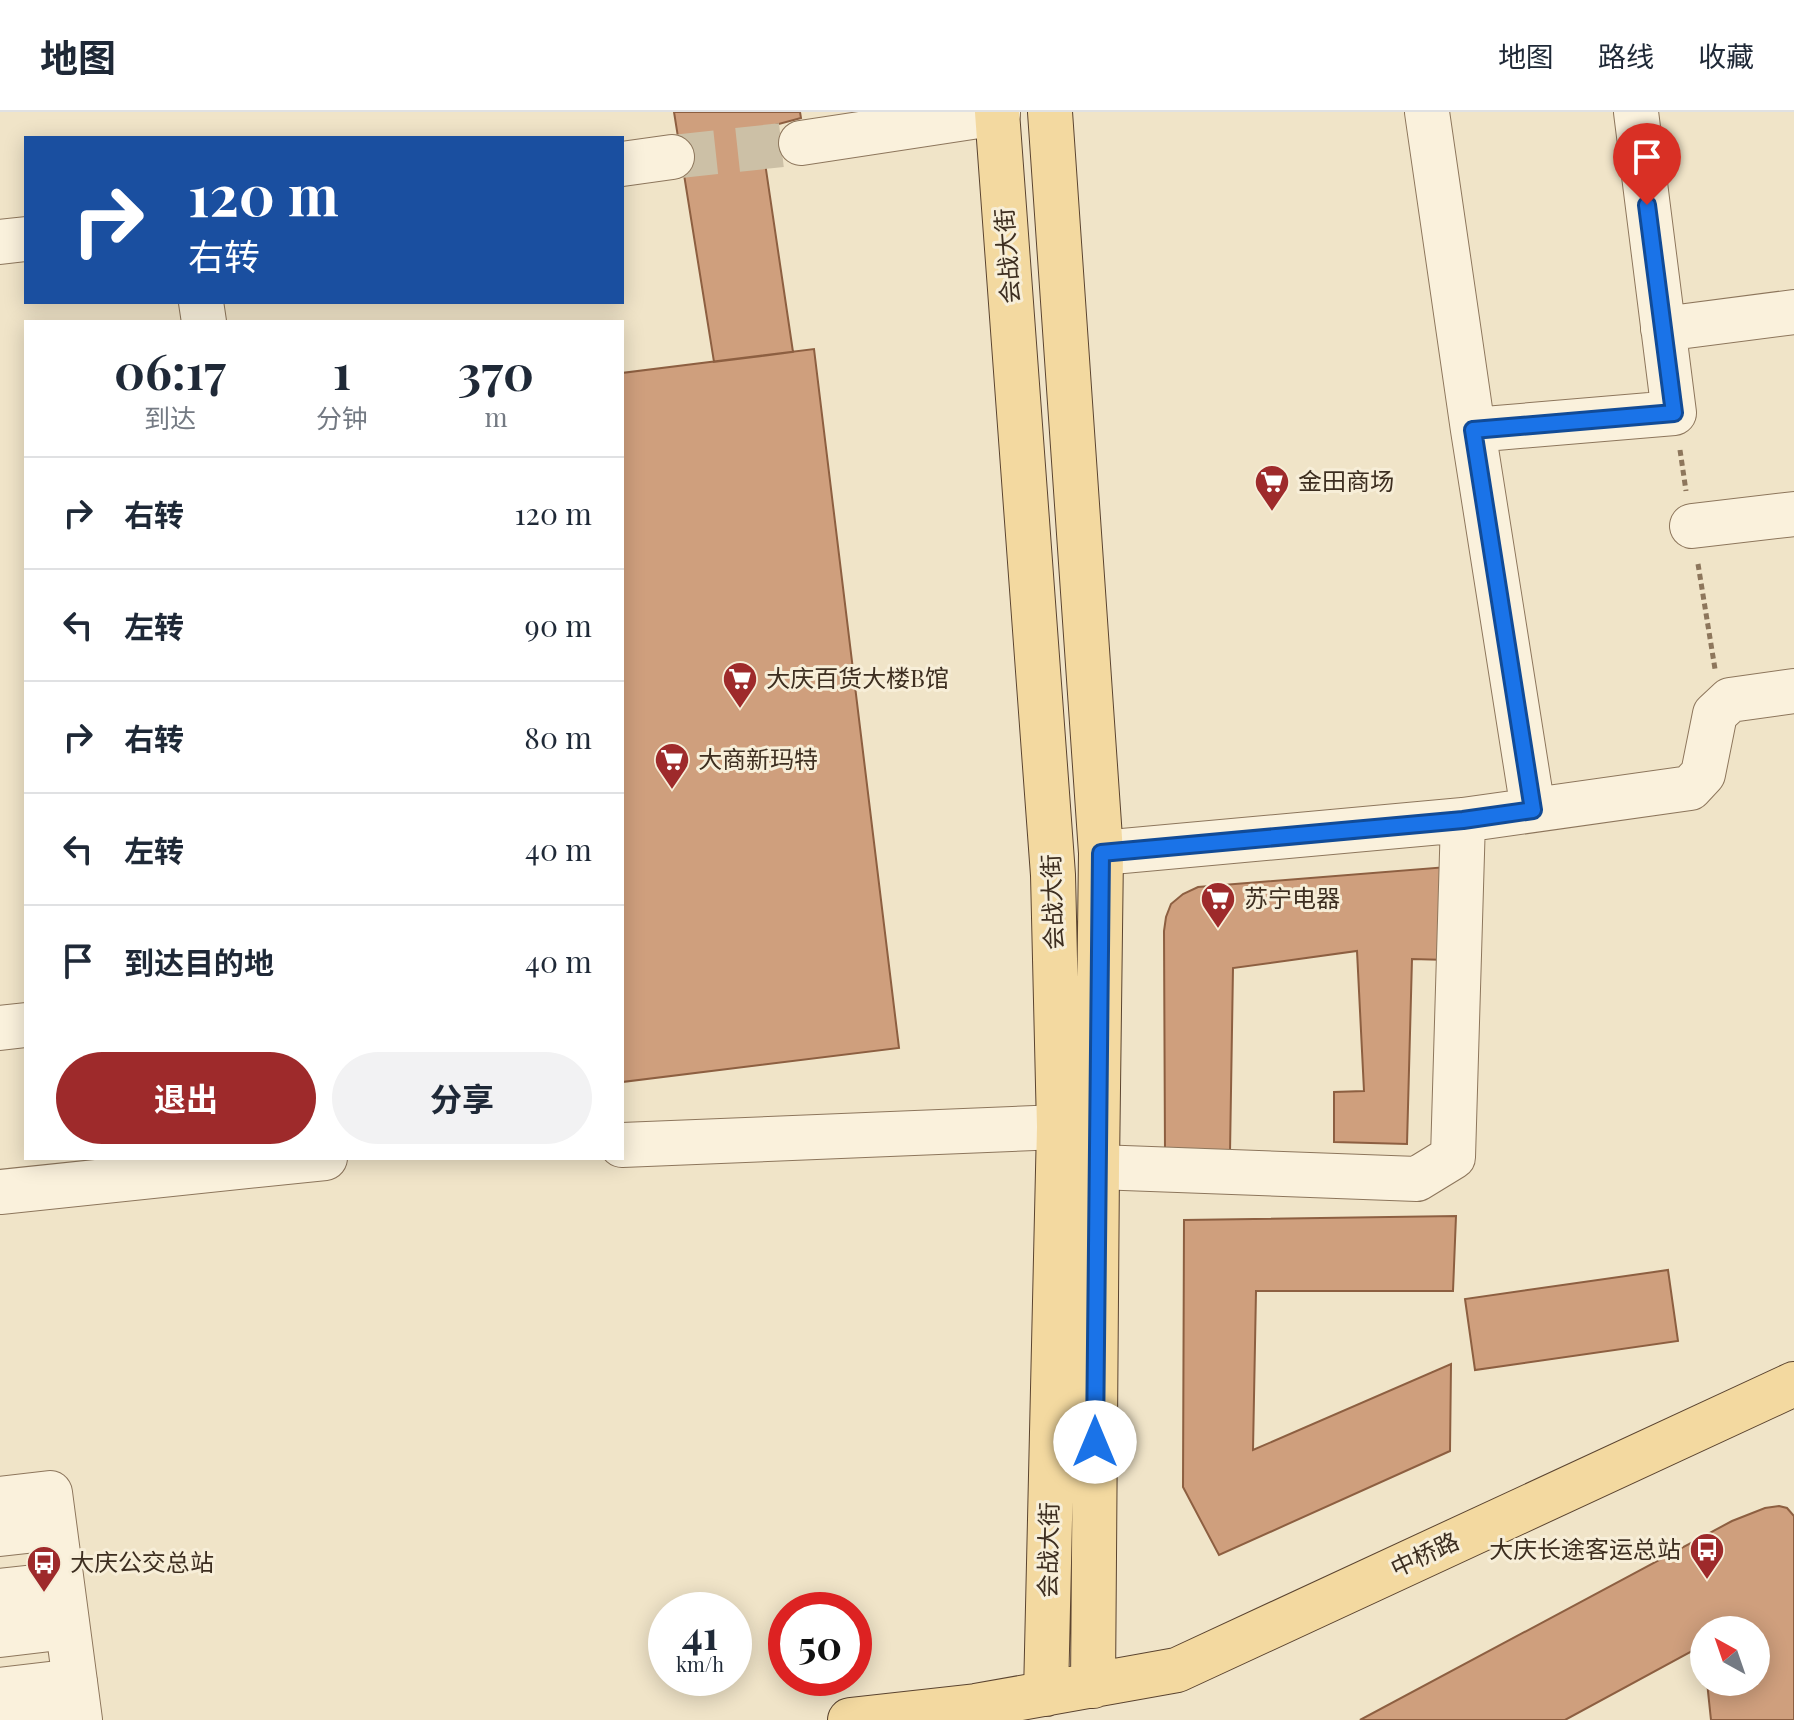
<!DOCTYPE html>
<html lang="zh">
<head>
<meta charset="utf-8">
<style>
	body { margin:0; font-family:"Playfair Display","Noto Sans SC",serif; background:#f2f2f3; color:#1f2937; height:100vh; display:flex; flex-direction:column; font-size:30px; white-space:nowrap }
	* { box-sizing:border-box; margin:0 }
	p { font-size:26px; color:#747a83 }
	.icon { flex:none; width:44px; height:44px; fill:none; stroke:currentColor; stroke-width:2; stroke-linecap:round; stroke-linejoin:round }
	.map { position:relative; flex:1; overflow:hidden }
	.details { position:absolute; left:24px; top:208px; width:600px; height:840px; display:flex; flex-direction:column; background:#fff; border-radius:0px; box-shadow:0 4px 20px #0003 }
	.details>* { flex:none }
	.guide { position:absolute; left:24px; top:24px; width:600px; height:168px; border-radius:0px; box-shadow:0 4px 20px #0003; background:#1a4fa0; color:#fff; overflow:hidden }
	.needle { width:52px; rotate:320deg }
	.buttons { position:absolute; left:1690px; top:1504px; display:grid; gap:16px }
	.buttons a { display:grid; place-items:center; width:80px; height:80px; border-radius:50%; background:#fff; box-shadow:0 4px 20px #0003; font-size:40px }
	.speed { position:absolute; left:648px; top:1480px; display:flex; gap:16px; font-size:40px; font-weight:700; text-align:center }
	.speed>* { display:grid; place-content:center; width:104px; height:104px; border-radius:50%; background:#fff; box-shadow:0 4px 20px #0003; line-height:1 }
	.speed small { font-size:20px; font-weight:400 }
	.speed .limit { border:12px solid #d22; background:#fff; color:#111 }
	.pin { position:absolute; display:grid; place-items:center; width:68px; height:68px; color:#fff; margin:-82px -34px; border-radius:50% 50% 50% 0; rotate:-45deg; box-shadow:0 0 8px #0007 }
	.pin .icon { rotate:45deg }
	.me { position:absolute; width:88px; margin:-44px; rotate:0deg; stroke-linejoin:round; filter:drop-shadow(0 0 6px #0008) }
	.turn { display:flex; align-items:center; gap:28px; height:168px; padding:0 32px; font-size:36px }
	.turn .icon { width:104px; height:104px; stroke-width:2.5 }
	.turn b { display:block; font-size:56px; line-height:68px }
	.eta { display:flex; justify-content:space-evenly; align-items:center; height:136px; text-align:center }
	.eta b { font-size:48px; font-weight:700; line-height:56px }
	.action { display:flex; gap:16px; margin-top:auto; padding:16px 32px }
	.action a { flex:1; height:92px; border-radius:48px; background:#9e2a2b; color:#fff; font-size:32px; font-weight:700; line-height:92px; text-align:center }
	.action a+a { background:#f2f2f3; color:#1f2937 }
	ul { padding:0; list-style:none }
	li { display:flex; align-items:center; gap:24px; height:112px; padding:0 32px; border-top:2px solid #e0e1e3 }
	li div { flex:1 }
	li b { display:block; font-size:30px }
	li em { font-style:normal }
	header { display:flex; align-items:center; gap:48px; box-sizing:border-box; height:112px; padding:0 40px; background:#fff; border-bottom:2px solid #e0e1e3 }
	header strong { font-size:38px }
	nav { display:flex; gap:44px; margin-inline-start:auto; font-size:28px }
	.map>svg:first-child { display:block }
	.building { fill:#cf9f7d; stroke:#8d5f41; stroke-width:2 }
	.lines { fill:none; stroke-linecap:round; stroke-linejoin:round }
	.minor-tunnel { stroke:#ccc0a6; stroke-width:44; stroke-dasharray:44 22; stroke-linecap:butt }
	.minor-casing { stroke:#8d765c; stroke-width:46 }
	.major-casing { stroke:#5b4430; stroke-width:46 }
	.path { stroke:#8d765c; stroke-width:5; stroke-dasharray:6 4; stroke-linecap:butt }
	.minor { stroke:#faf1dc; stroke-width:44 }
	.major { stroke:#f3d9a0; stroke-width:44 }
	.route-casing { stroke:#114b97; stroke-width:20 }
	.route { stroke:#1a73e8; stroke-width:14 }
	.labels { text-anchor:middle; stroke-width:6; stroke-linejoin:round; paint-order:stroke }
	.street-label { font-size:24px; fill:#3d2e20; stroke:#f7eed8 }
	.poi-label { font-size:24px; fill:#3d2e20; stroke:#f7eed8; text-anchor:start }
</style>
</head>
<body>
<header>
<strong>地图</strong>
<nav><a>地图</a><a>路线</a><a>收藏</a></nav>
</header>
<div class="map">
<svg width="1794" height="1608" viewBox="0 0 1794 1608">
	<rect width="100%" height="100%" fill="#f0e4c8"/>
	<!-- building -->
	<path class="building" d="M 674,0 L 800,0 L 801,6 L 760,17 L 793,240 L 714,250 Z
		M 814,237 L 899,936 L 622,970 L 622,261 Z
		M 1447,755 L 1448,848 L 1412,847 L 1407,1032 L 1334,1030 L 1334,980 L 1364,979 L 1357,839 L 1233,856 L 1230,1041 L 1165,1041 L 1164,819 L 1166,805 L 1171,792 L 1183,782 L 1198,775 Z
		M 1456,1104 L 1453,1179 L 1256,1179 L 1253,1338 L 1451,1252 L 1450,1339 L 1219,1443 L 1183,1375 L 1184,1108 Z
		M 1668,1158 L 1678,1229 L 1475,1258 L 1465,1187 Z
		M 1779,1394 L 1787,1396 L 1794,1404 L 1794,1608 L 1711,1608 L 1707,1570 L 1756,1570 L 1756,1518 L 1704,1518 L 1704,1540 L 1703,1533 L 1565,1608 L 1360,1608 L 1732,1409 L 1765,1396 Z"/>
	<g class="lines">
		<!-- minor-tunnel -->
		<path class="minor-tunnel" d="M 672,45 L 801,31"/>
		<defs>
			<path id="minor" d="M 1427,0 L 1473,318 L 1533,698
				M 801,31 L 998,1
				M 622,52 L 672,45
				M 0,130 L 26,127
				M 201,190 L 204,210
				M 1663,217 L 1794,200
				M 1473,318 L 1674,301 L 1636,0
				M 1692,414 L 1794,402
				M 1101,741 L 1463,708 L 1690,676 L 1703,662 L 1715,602 L 1730,588 L 1794,579
				M 0,916 L 26,913
				M 622,1033 L 1059,1015
				M 1097,1055 L 1417,1067 L 1453,1045 L 1463,708
				M 0,1080 L 325,1046
				M 0,1387 L 50,1381 L 80,1608
				M 0,1422 L 54,1416
				M 0,1479 L 62,1472
				M 0,1523 L 67,1515
				M 0,1578 L 75,1569
				M 19,1608 L 79,1601"/>
			<path id="major" d="M 997,0 L 1053,763 L 1059,1015 L 1046,1582
				M 1050,0 L 1101,741 L 1097,1055 L 1093,1574
				M 850,1608 L 976,1594 L 1177,1558 L 1794,1272"/>
		</defs>
		<!-- minor casing -->
		<use href="#minor" class="minor-casing"/>
		<!-- major casing -->
		<use href="#major" class="major-casing"/>
		<!-- path -->
		<path class="path" d="M 1680,338 L 1686,379
			M 1698,452 L 1715,557"/>
		<!-- minor -->
		<use href="#minor" class="minor"/>
		<!-- major -->
		<use href="#major" class="major"/>
	</g>
	<g class="lines">
		<defs>
			<path id="route" d="M 1095,1330 L 1101,741 L 1463,708 L 1533,698 L 1473,318 L 1674,301 L 1647,93"/>
		</defs>
		<!-- route casing -->
		<use href="#route" class="route-casing"/>
		<!-- route -->
		<use href="#route" class="route"/>
	</g>
	<!-- icons -->
	<defs>
		<symbol id="supermarket-pin" viewBox="-11 -11 22 30"><path d="M0 17L-7.5 6A9.5 9.5 0 1 1 7.5 6Z" fill="#9e2a2b" stroke="#f7eed8"/><path d="M-6-5.5h2.5l.6 2H6L4.5 2H-2.5L-4.4-4H-6ZM-1.5 3.2a1.3 1.3 0 1 0 .1 0ZM3 3.2a1.3 1.3 0 1 0 .1 0Z" fill="#fff"/></symbol>
		<symbol id="bus-pin" viewBox="-11 -11 22 30"><path d="M0 17L-7.5 6A9.5 9.5 0 1 1 7.5 6Z" fill="#9e2a2b" stroke="#f7eed8"/><path d="M-5-6H5V4H4V6H2V4H-2V6H-4V4H-5ZM-3.5-4V0h7V-4ZM-3.5 1.2v1.5H-2V1.2ZM2 1.2v1.5H3.5V1.2Z" fill="#fff"/></symbol>
	</defs>
	<g fill-rule="evenodd">
		<use href="#supermarket-pin" x="1252" y="350" width="40" height="54"/>
		<use href="#supermarket-pin" x="720" y="547" width="40" height="54"/>
		<use href="#supermarket-pin" x="652" y="628" width="40" height="54"/>
		<use href="#supermarket-pin" x="1198" y="767" width="40" height="54"/>
		<use href="#bus-pin" x="1687" y="1418" width="40" height="54"/>
		<use href="#bus-pin" x="24" y="1431" width="40" height="54"/>
	</g>
	<g class="labels">
		<!-- street labels -->
		<g class="street-label">
			<text transform="translate(1008 144) rotate(-94)" y="8">会战大街</text>
			<text transform="translate(1053 790) rotate(-92)" y="8">会战大街</text>
			<text transform="translate(1049 1438) rotate(-89)" y="8">会战大街</text>
			<text transform="translate(1425 1443) rotate(-25)" y="8">中桥路</text>
		</g>
		<!-- poi labels -->
		<g class="poi-label">
			<text x="1298" y="378">金田商场</text>
			<text x="766" y="575">大庆百货大楼B馆</text>
			<text x="698" y="656">大商新玛特</text>
			<text x="1244" y="795">苏宁电器</text>
			<text x="1681" y="1446" text-anchor="end">大庆长途客运总站</text>
			<text x="70" y="1459">大庆公交总站</text>
		</g>
	</g>
</svg>
<div class="buttons">
<a><svg class="needle" viewBox="-14 -14 28 28"><path d="M0-13l5 13h-10z" fill="#e53935"/><path d="M0 13l5-13h-10z" fill="#747a83"/></svg></a>
</div>
<div class="speed"><div>41<small>km/h</small></div><div class="limit">50</div></div>
<div class="pin" style="left:1647px;top:93px;background:#d93025"><svg class="icon" aria-label="arrive" viewBox="0 0 24 24"><path d="M6 21V4h12l-3 4 3 4H6"/></svg></div>
<svg class="me" style="left:1095px;top:1330px" viewBox="-20 -20 40 40"><circle r="19" fill="#fff"/><path d="M0-13L10 11 0 6-10 11z" fill="#1a73e8"/></svg>
<div class="guide">
<div class="turn"><svg class="icon" aria-label="right" viewBox="0 0 24 24"><path d="M7 20v-9h11M14 6l5 5-5 5"/></svg><div><b>120 m</b>右转</div></div>
</div>
<section class="details">
<div class="eta">
<div><b>06:17</b><p>到达</p></div>
<div><b>1</b><p>分钟</p></div>
<div><b>370</b><p>m</p></div>
</div>
<ul>
<li><svg class="icon" aria-label="right" viewBox="0 0 24 24"><path d="M7 20v-9h11M14 6l5 5-5 5"/></svg><div><b>右转</b></div><em>120 m</em></li>
<li><svg class="icon" aria-label="left" viewBox="0 0 24 24"><path d="M17 20v-9H6M10 6l-5 5 5 5"/></svg><div><b>左转</b></div><em>90 m</em></li>
<li><svg class="icon" aria-label="right" viewBox="0 0 24 24"><path d="M7 20v-9h11M14 6l5 5-5 5"/></svg><div><b>右转</b></div><em>80 m</em></li>
<li><svg class="icon" aria-label="left" viewBox="0 0 24 24"><path d="M17 20v-9H6M10 6l-5 5 5 5"/></svg><div><b>左转</b></div><em>40 m</em></li>
<li><svg class="icon" aria-label="arrive" viewBox="0 0 24 24"><path d="M6 21V4h12l-3 4 3 4H6"/></svg><div><b>到达目的地</b></div><em>40 m</em></li>
</ul>
<div class="action"><a>退出</a><a>分享</a></div>
</section>
</div>
</body>
</html>
